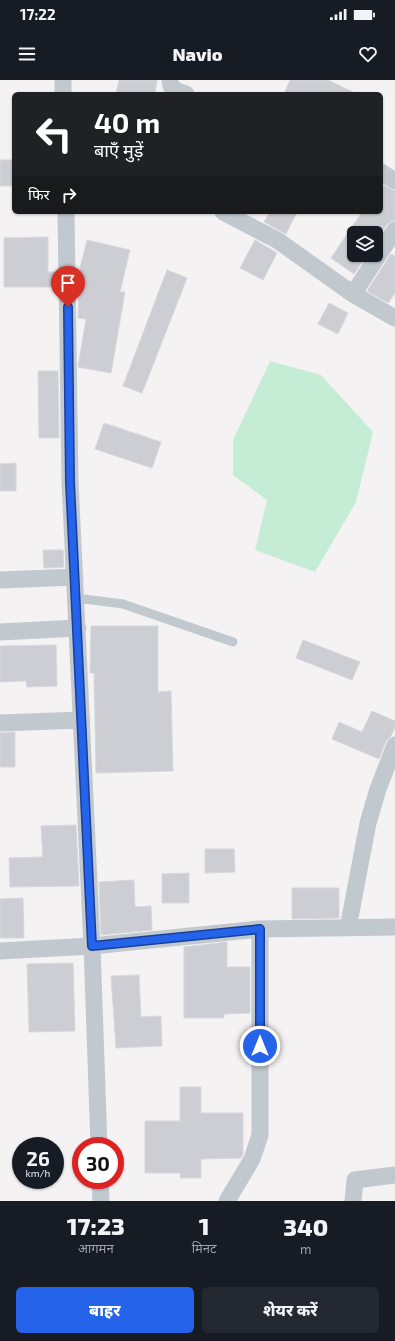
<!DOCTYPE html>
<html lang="hi">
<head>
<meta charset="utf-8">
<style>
	body { margin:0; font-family:"Exo 2","Noto Sans Devanagari",sans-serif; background:#242831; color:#f1f3f6; height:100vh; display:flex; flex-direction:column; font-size:15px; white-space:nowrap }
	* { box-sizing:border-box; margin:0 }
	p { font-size:13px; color:#9ea1a6 }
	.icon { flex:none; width:22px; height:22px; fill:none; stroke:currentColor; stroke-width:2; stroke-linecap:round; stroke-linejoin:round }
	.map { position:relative; height:1121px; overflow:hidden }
	.panel { display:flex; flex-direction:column; background:#171b24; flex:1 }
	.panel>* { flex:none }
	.hud { position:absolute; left:12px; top:12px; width:371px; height:122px; border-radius:6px; box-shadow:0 1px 3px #0004; background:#202124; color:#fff; overflow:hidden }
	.controls { position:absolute; left:347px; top:146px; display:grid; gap:8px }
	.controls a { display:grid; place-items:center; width:36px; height:36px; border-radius:6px; background:#171b24; box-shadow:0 1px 3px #0004; font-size:20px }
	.speed { position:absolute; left:12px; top:1057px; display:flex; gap:8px; font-size:20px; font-weight:700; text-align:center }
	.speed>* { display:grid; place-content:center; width:52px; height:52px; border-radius:50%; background:#171b24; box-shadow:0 1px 3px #0004; line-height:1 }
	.speed small { font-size:10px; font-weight:400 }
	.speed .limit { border:6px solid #d22; background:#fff; color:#111 }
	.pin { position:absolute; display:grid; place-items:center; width:34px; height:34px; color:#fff; margin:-41px -17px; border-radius:50% 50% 50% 0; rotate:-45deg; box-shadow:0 0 4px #0007 }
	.pin .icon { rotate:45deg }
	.me { position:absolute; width:44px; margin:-22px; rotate:0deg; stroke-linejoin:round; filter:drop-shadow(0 0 3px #0008) }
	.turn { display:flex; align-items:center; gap:14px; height:84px; padding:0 16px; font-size:18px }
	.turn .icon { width:52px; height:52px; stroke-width:2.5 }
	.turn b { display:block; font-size:28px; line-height:34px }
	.then { display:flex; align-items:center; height:38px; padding:0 16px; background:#0003; gap:8px; font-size:15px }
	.eta { display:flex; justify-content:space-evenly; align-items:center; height:68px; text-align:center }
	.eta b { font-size:24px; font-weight:800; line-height:28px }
	.primary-button { display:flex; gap:8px; margin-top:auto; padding:8px 16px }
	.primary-button a { flex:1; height:46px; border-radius:6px; background:#2563eb; color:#fff; font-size:16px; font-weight:800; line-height:46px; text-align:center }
	.primary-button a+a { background:#242831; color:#f1f3f6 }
	.status { display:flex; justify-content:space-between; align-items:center; height:28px; padding:0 20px; background:#171b24; direction:ltr }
	.status svg { height:11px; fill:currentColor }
	header { display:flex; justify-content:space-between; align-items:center; height:52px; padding:0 16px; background:#171b24; font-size:18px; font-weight:800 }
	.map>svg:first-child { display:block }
	.green { fill:#c5edd5 }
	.building { fill:#cdced4; stroke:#d7d8dd }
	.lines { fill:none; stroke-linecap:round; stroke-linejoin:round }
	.lane { stroke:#c1c9cf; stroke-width:9 }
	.street { stroke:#c1c9cf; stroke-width:17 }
	.route-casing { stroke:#184099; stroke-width:10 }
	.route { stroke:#2563eb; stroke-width:7 }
</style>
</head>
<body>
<div class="status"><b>17:22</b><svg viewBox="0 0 49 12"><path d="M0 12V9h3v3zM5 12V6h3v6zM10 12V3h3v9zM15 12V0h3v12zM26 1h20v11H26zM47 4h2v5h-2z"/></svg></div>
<header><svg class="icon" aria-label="menu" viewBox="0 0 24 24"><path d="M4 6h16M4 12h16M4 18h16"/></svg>Navio<svg class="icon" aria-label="heart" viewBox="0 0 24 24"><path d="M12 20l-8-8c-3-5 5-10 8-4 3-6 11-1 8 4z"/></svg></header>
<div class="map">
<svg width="395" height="1121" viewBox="0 0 395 1121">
	<rect width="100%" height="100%" fill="#f4f2f2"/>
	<!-- green -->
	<path class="green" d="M 270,281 L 321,295 L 373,352 L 356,422 L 315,492 L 255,470 L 267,420 L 233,395 L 233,360 Z"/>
	<!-- building -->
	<path class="building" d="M 119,0 L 157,0 L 155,14 L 116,14 Z
		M 290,0 L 328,0 L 357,14 L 284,14 Z
		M 0,80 L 14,80 L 14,106 L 0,106 Z
		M 381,104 L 395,111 L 395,140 L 387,144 L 376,161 L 376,153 L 354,153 L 354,175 L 367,175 L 354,194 L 331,178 L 362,132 L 381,132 Z
		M 270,132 L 297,132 L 286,154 L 264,142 Z
		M 48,157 L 48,192 L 57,192 L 57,207 L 4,207 L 4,158 Z
		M 87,160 L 130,170 L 120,212 L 125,212 L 111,293 L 78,287 L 86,239 L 78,238 L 79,207 L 77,207 L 77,192 L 79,192 Z
		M 255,160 L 277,173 L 263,200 L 240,188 Z
		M 391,174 L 395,176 L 395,213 L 388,223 L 367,211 Z
		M 167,190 L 187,198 L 142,313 L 123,306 Z
		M 329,223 L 348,233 L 338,254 L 318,244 Z
		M 38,291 L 58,291 L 59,358 L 39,358 Z
		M 104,343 L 161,362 L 152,388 L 95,369 Z
		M 16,383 L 16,411 L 0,411 L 0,384 Z
		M 43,470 L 63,470 L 64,487 L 44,488 Z
		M 91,546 L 158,546 L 158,612 L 171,611 L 173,691 L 96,693 L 94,593 L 90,593 Z
		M 303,560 L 360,582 L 352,600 L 296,578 Z
		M 56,565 L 57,606 L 27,607 L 26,601 L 0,602 L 0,566 Z
		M 372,631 L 395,641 L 395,647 L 391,656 L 386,661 L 379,679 L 332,659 L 339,642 L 362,652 Z
		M 15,652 L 15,687 L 0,687 L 0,653 Z
		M 76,745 L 79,806 L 10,807 L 9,778 L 43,777 L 41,746 Z
		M 205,769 L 234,769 L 235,792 L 205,793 Z
		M 189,793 L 189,823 L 162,823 L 162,794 Z
		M 134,800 L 135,827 L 151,826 L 152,850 L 101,855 L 99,802 Z
		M 292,808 L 339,808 L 339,838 L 292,839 Z
		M 23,818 L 24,858 L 0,858 L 0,819 Z
		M 227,862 L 227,887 L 250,887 L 250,933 L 224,934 L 224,938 L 184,938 L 184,867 Z
		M 73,883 L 75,951 L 29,952 L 27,884 Z
		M 139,895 L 141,937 L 161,936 L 162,966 L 116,968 L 111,896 Z
		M 180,1007 L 201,1007 L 201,1033 L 243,1033 L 243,1074 L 241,1078 L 201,1079 L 201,1098 L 180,1098 L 180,1093 L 145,1093 L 145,1041 L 180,1041 Z"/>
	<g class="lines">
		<!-- lane -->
		<path class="lane" d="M 76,518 L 123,524 L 233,562"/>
		<!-- street -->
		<path class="street" d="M 63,0 L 63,14
			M 170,0 L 171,6 L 177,11 L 186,14
			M 381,92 L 395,101
			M 66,132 L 70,402 L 92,866 L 99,1066
			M 223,132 L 277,160 L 353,214 L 395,238
			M 353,214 L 395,150
			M 0,500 L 75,497
			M 0,552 L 78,548
			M 0,643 L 82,640
			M 348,848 L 368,743 L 378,709 L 395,665
			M 260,849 L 395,847
			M 0,871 L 92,866 L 260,849 L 260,1055 L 252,1079 L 227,1121
			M 100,1100 L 101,1121
			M 353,1121 L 355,1100 L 395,1095"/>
	</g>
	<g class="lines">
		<defs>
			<path id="route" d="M 68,227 L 70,402 L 92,866 L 260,849 L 260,966"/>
		</defs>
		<!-- route casing -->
		<use href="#route" class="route-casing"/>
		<!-- route -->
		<use href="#route" class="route"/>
	</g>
</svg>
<div class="controls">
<a><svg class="icon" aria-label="layers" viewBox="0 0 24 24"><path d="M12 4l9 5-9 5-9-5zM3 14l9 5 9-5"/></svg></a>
</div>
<div class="speed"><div>26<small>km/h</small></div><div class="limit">30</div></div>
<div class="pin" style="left:68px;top:227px;background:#d93025"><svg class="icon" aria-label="arrive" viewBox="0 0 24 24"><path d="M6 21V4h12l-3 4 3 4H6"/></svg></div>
<svg class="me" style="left:260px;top:966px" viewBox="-20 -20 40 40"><circle r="17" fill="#2563eb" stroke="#fff" stroke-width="3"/><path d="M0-11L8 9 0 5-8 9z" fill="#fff"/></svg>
<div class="hud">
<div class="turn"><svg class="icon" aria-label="left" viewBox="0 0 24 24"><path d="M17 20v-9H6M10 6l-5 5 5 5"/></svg><div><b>40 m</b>बाएँ मुड़ें</div></div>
<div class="then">फिर<svg class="icon" aria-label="right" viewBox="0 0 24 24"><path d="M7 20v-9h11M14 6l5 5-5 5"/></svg></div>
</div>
</div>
<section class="panel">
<div class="eta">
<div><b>17:23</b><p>आगमन</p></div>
<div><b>1</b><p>मिनट</p></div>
<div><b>340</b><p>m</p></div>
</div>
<div class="primary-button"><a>बाहर</a><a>शेयर करें</a></div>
</section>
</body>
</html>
